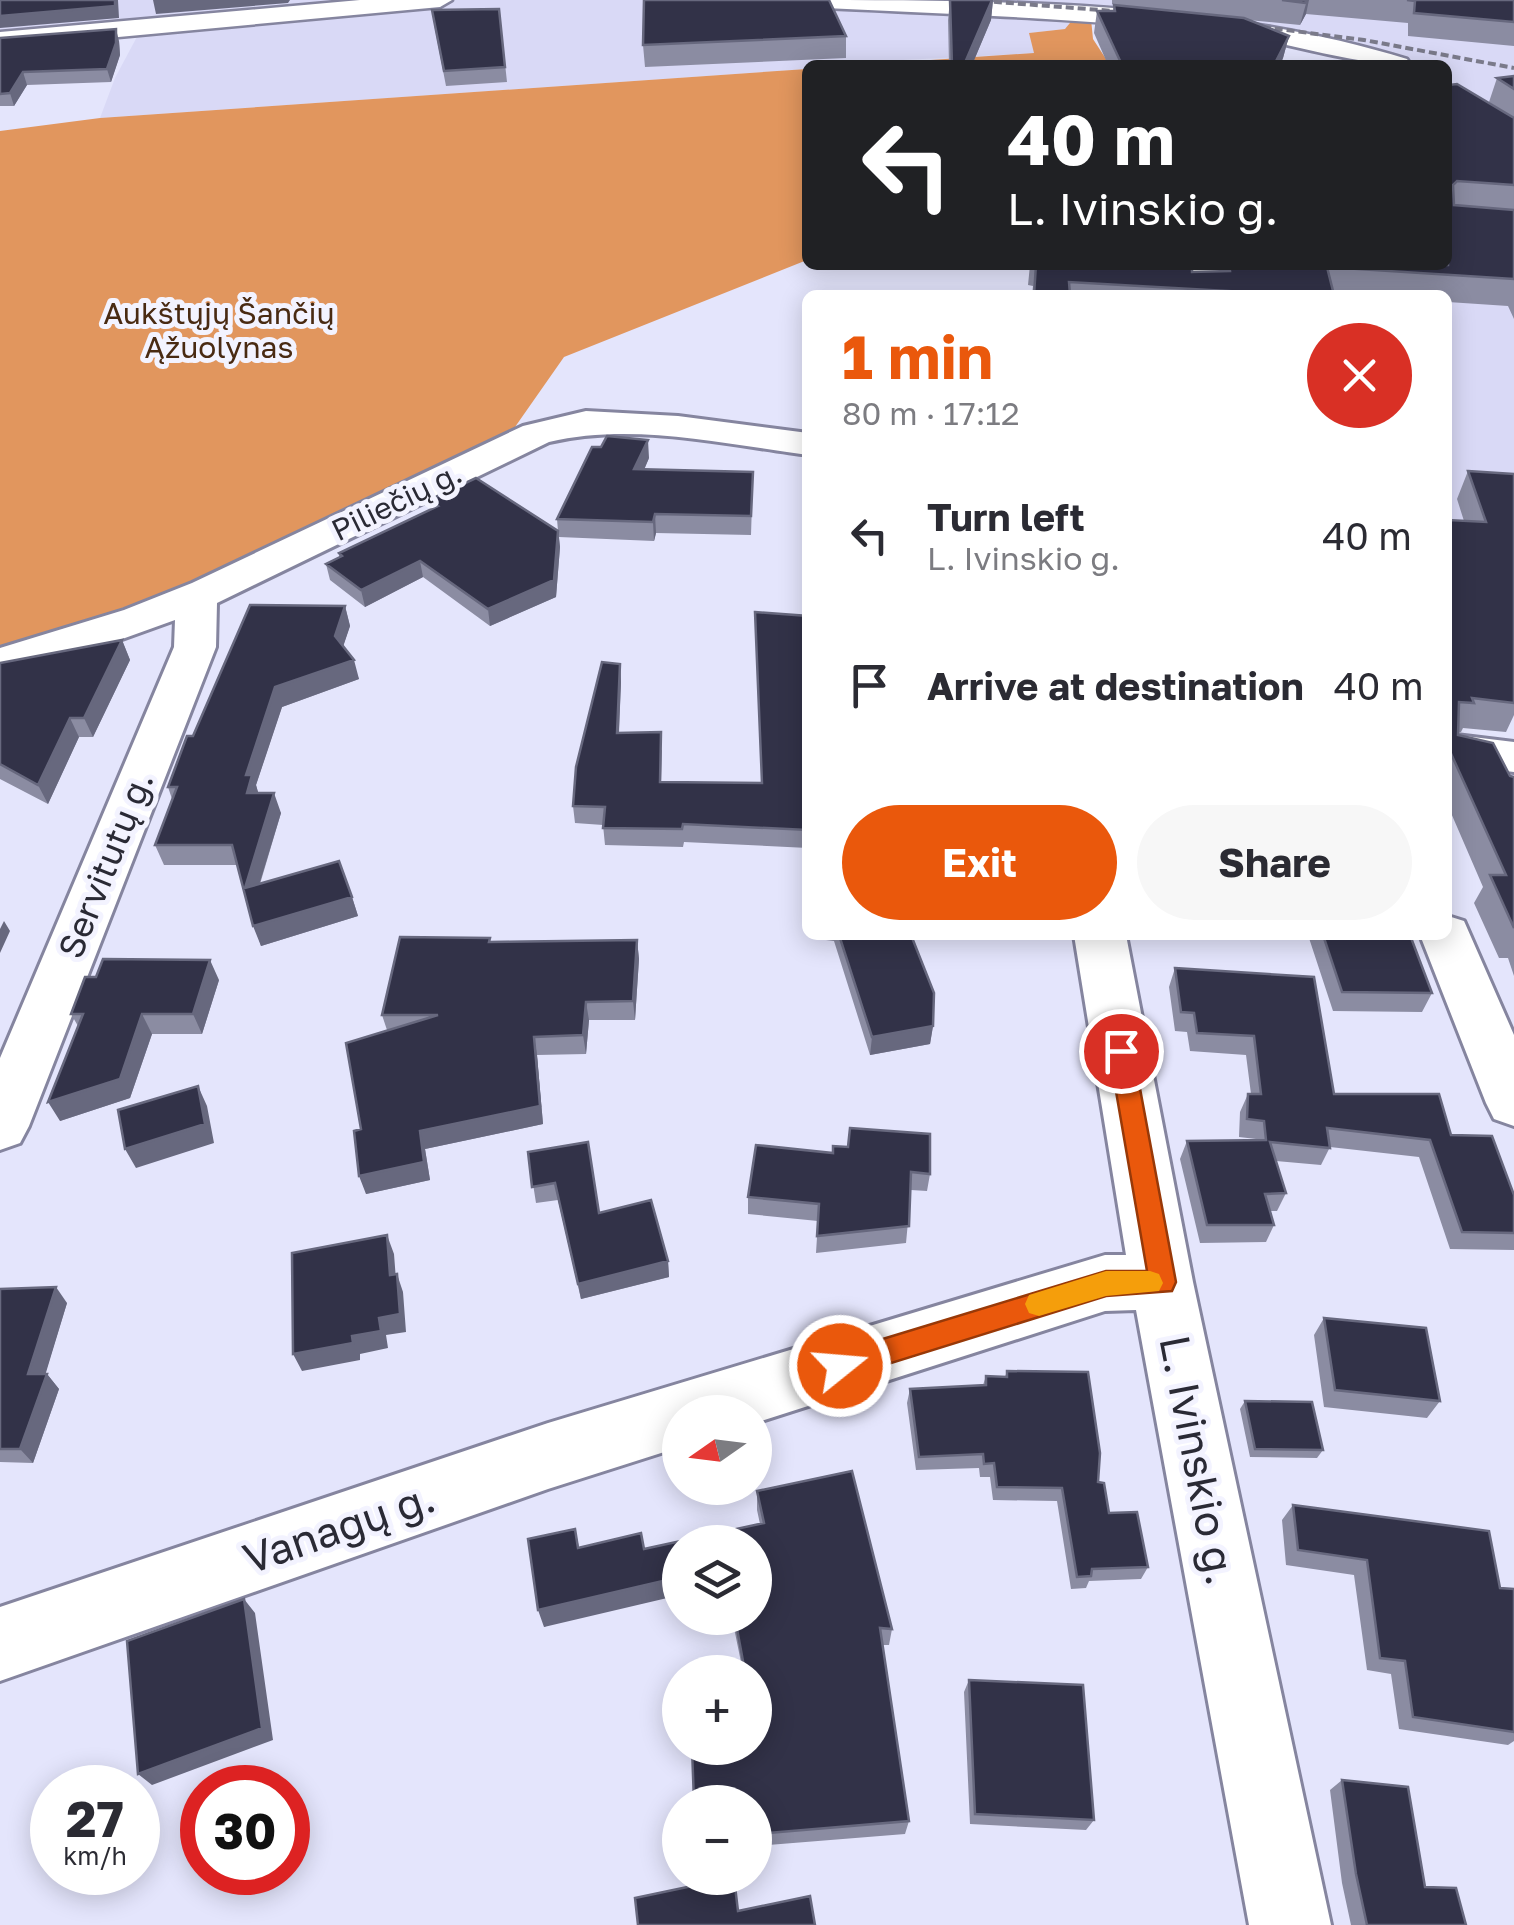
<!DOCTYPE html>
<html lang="en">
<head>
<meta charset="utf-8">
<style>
	body { margin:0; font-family:"Golos Text",sans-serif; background:#f7f7f7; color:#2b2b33; height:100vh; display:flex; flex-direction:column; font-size:38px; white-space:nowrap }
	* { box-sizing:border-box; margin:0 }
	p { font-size:32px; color:#7c7c81 }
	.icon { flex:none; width:55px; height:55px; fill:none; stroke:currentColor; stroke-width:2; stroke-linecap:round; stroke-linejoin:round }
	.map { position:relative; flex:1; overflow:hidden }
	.side { position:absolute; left:802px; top:290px; width:650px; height:650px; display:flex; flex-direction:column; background:#fff; border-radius:15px; box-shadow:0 5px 25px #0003 }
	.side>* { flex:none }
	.banner { position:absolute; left:802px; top:60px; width:650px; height:210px; border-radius:15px; box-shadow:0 5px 25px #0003; background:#202124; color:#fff; overflow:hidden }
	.needle { width:65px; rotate:256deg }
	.buttons { position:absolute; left:662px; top:1395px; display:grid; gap:20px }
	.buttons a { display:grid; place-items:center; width:110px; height:110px; border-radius:50%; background:#fff; box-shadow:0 5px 25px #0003; font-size:50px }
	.speed { position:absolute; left:30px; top:1765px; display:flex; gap:20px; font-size:50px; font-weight:700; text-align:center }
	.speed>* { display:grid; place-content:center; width:130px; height:130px; border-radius:50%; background:#fff; box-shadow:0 5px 25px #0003; line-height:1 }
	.speed small { font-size:25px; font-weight:400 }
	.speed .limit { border:15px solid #d22; background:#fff; color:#111 }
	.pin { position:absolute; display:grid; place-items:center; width:85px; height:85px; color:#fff; margin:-42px; border:5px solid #fff; border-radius:50%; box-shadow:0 2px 10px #0007 }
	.me { position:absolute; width:110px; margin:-55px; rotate:73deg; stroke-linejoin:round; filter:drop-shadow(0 0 8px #0008) }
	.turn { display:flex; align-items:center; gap:35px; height:210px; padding:0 40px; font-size:45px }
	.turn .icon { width:130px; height:130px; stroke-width:2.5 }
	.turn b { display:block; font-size:70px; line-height:85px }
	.round { display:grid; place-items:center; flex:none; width:105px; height:105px; border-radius:52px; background:#f7f7f7 }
	.overview { display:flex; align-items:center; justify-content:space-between; height:170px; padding:0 40px }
	h1 { font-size:60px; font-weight:700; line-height:75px; color:#ea580c }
	.cta { display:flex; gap:20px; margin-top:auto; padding:20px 40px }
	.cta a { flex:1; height:115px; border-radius:60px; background:#ea580c; color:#fff; font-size:40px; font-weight:700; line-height:115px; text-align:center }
	.cta a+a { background:#f7f7f7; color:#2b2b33 }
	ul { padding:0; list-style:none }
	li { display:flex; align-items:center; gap:30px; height:150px; padding:0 40px }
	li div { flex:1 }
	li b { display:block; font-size:38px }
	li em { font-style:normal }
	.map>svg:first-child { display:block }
	.built { fill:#d9d9f6 }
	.forest { fill:#e1965e }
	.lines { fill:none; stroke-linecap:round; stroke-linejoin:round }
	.street-casing { stroke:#85859f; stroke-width:6 }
	.secondary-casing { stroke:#85859f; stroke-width:5 }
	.street { fill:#fff; fill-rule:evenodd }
	.secondary { fill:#fff; fill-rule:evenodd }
	.rail { stroke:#7a7a8a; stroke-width:4; stroke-dasharray:8 4; stroke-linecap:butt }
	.wall { fill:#8b8ca2 }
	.shaded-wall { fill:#67687e }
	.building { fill:#323248; stroke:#67687e; stroke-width:2.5 }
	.route { fill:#ea580c; stroke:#983908; stroke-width:2.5 }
	.slow { fill:#f59e0b }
	.labels { text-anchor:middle; stroke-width:10; stroke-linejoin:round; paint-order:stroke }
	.far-park-label { font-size:30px; fill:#492a12; stroke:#f3f3ff }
	.far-street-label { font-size:30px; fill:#2a2a35; stroke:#f3f3ff }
	.street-label { font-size:35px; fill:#2a2a35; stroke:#f3f3ff }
	.near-street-label { font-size:42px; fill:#2a2a35; stroke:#f3f3ff }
</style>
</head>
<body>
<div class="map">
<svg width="1514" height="1925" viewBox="0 0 1514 1925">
	<rect width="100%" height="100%" fill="#e4e5fc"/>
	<!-- built -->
	<path class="built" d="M 0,0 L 1514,0 L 1514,143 L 1448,99 L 1448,65 L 1382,65 L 1323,47 L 1091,19 L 1065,29 L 1030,33 L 1035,53 L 808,65 L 807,69 L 100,118 L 115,78 L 147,18 L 0,32 Z
		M 1218,267 L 1514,284 L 1514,655 L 1448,647 L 1448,295 L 1221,295 Z"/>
	<!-- forest -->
	<path class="forest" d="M 1074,18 L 1091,19 L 1093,39 L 1106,59 L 1139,65 L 858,65 L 1034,53 L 1029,33 L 1065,29 Z
		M 807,69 L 807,260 L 564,357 L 508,437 L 195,587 L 54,635 L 0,649 L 0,131 L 100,118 Z"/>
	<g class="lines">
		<defs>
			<path id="street" d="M 1186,265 L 1218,265 L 1221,295 L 1189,295 Z
				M 586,411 L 678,416 L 808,433 L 808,455 C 724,444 632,422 549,442 L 217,603 L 216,647 L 29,1126 L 20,1143 L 0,1150 L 0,1058 L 174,647 L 175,620 L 86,652 L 0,675 L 0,648 L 124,610 L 192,583 L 523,426 Z
				M 1448,734 L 1514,742 L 1514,772 L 1448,764 Z
				M 1448,916 L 1464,921 L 1514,1035 L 1514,1126 L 1494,1119 L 1486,1103 L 1420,935 L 1448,935 Z
				M 1074,935 L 1126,935 L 1193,1282 L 1331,1925 L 1249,1925 L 1136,1310 L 1105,1311 L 755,1423 L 755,1412 L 680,1412 L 680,1447 L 548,1489 L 0,1681 L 0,1607 L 548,1423 L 1105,1255 L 1126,1255 Z"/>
			<path id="secondary" d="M 360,0 L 452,0 L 440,7 L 0,48 L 0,32 Z
				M 792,0 C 990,0 1219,0 1407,59 L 1411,65 C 1349,65 1287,41 1224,34 C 1085,18 944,14 804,7 Z"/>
		</defs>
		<!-- street casing -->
		<use href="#street" class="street-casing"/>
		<!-- secondary casing -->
		<use href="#secondary" class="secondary-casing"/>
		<!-- street -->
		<use href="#street" class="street"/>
		<!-- secondary -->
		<use href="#secondary" class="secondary"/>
		<!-- rail -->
		<path class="rail" d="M 970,0 L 1140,13
			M 1239,24 L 1364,40 L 1514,68"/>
	</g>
	<!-- wall -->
	<path class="wall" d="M 950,0 L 993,0 L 991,20 L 972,65 L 949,65 L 948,20 Z
		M 1112,0 L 1514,0 L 1514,46 L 1408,36 L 1408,23 L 1306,14 L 1300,25 L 1248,20 L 1289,36 L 1283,58 L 1280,65 L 1108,65 L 1094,33 L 1097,11 L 1113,11 L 1114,5 L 1132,7 L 1112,4 Z
		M 499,9 L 507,82 L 446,86 L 434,24 Z
		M 846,36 L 846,58 L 645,67 L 643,45 Z
		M 0,38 L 119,41 L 120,55 L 111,82 L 27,85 L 14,106 L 0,106 Z
		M 1514,76 L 1514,319 L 1508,306 L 1448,302 L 1448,295 L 1032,295 L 1033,286 L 1028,285 L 1030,265 L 1192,265 L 1192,272 L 1221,271 L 1221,265 L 1448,265 L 1448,85 L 1507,114 L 1489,102 L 1497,78 Z
		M 649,458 L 644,470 L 753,472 L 751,535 L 656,533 L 654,541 L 559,537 L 560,547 L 556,597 L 490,626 L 423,577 L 365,607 L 330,580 L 326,564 L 339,557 L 339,553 L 431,510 L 429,500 L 558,531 L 557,519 Z
		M 1468,471 L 1514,474 L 1514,715 L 1506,732 L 1463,728 L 1461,732 L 1458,732 L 1458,735 L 1510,776 L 1514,777 L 1514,976 L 1508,958 L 1499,958 L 1474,903 L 1483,887 L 1448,806 L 1448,520 L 1464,521 L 1457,499 Z
		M 345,606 L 350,626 L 343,646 L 359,679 L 282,707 L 256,785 L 258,793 L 281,813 L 260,884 L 352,897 L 358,916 L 261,946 L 237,865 L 164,865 L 155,845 L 172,799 L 168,787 L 193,736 Z
		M 808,616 L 808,848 L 684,842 L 683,847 L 605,845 L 603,825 L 575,823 L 573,806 L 620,664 L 621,682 L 619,733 L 662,750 L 661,782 L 761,783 Z
		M 122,640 L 130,660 L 93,737 L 79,737 L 48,804 L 0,779 L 0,663 Z
		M 826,935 L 934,935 L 933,940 L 912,938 L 933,1026 L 930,1044 L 870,1055 L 834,941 L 826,940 Z
		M 1308,935 L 1410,935 L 1432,993 L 1422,1012 L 1333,1011 Z
		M 637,940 L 639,959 L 635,1020 L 589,1020 L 586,1054 L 537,1055 L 543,1124 L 425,1149 L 430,1180 L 366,1194 L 361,1129 L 387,1030 L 382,1015 L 491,941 Z
		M 1175,968 L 1334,1094 L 1451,1135 L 1514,1195 L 1514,1250 L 1450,1249 L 1419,1157 L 1330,1147 L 1321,1165 L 1276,1161 L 1286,1193 L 1277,1211 L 1270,1211 L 1274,1225 L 1266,1242 L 1200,1243 L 1180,1159 L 1187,1141 L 1256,1141 L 1256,1139 L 1239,1137 L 1240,1112 L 1248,1094 L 1251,1094 L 1246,1055 L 1190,1051 L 1187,1032 L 1175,1031 L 1169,987 Z
		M 219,980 L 202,1034 L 152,1034 L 130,1098 L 60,1121 L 78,1026 L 71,1014 Z
		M 756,1145 L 930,1174 L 927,1191 L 911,1190 L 906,1243 L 816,1253 L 818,1221 L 748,1214 L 748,1197 Z
		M 528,1152 L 599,1213 L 668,1261 L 669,1277 L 581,1299 L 558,1200 L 536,1203 Z
		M 0,1289 L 67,1303 L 45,1374 L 47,1374 L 59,1389 L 33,1463 L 0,1462 Z
		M 1324,1318 L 1440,1401 L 1427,1418 L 1324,1407 L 1314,1335 Z
		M 1007,1371 L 1098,1482 L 1109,1513 L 1148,1567 L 1141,1579 L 1089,1581 L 1086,1588 L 1071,1589 L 1057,1501 L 993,1500 L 990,1477 L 980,1477 L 979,1468 L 916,1470 L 907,1403 L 910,1389 L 983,1385 L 986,1376 L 1005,1377 Z
		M 1245,1401 L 1323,1450 L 1317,1458 L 1250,1457 L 1240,1409 Z
		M 757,1491 L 892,1629 L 889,1645 L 882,1645 L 909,1821 L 905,1834 L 755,1846 L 755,1672 L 743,1672 L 732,1618 L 755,1618 L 755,1542 L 544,1627 L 575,1529 L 579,1547 L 644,1549 L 760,1524 L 757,1510 Z
		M 1293,1505 L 1500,1588 L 1514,1589 L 1514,1741 L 1508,1745 L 1399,1729 L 1391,1674 L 1367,1670 L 1354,1575 L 1286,1565 L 1282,1520 Z
		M 969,1680 L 1094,1820 L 1086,1830 L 970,1824 L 964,1692 Z
		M 1342,1780 L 1425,1887 L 1466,1925 L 1351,1925 L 1342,1883 L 1330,1790 Z"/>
	<!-- shaded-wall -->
	<path class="shaded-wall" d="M 115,0 L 118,0 L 119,18 L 0,28 L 0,16 Z
		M 153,0 L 290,0 L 288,3 L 156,14 Z
		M 993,0 L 991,20 L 972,65 L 964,65 Z
		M 1307,0 L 1309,0 L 1306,14 L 1300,25 Z
		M 116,29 L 119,41 L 120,55 L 111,82 L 107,69 Z
		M 1289,36 L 1283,58 L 1280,65 L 1274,65 Z
		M 23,72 L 27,85 L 14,106 L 10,93 Z
		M 648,440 L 649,458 L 636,488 L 634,469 Z
		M 655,514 L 656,533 L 654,541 L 653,522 Z
		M 558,531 L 560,547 L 556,597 L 490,626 L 488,609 Z
		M 420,561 L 423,577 L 365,607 L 361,590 Z
		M 345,606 L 350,626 L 340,656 L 335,636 Z
		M 122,640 L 130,660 L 93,737 L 84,718 Z
		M 354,660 L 359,679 L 282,707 L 256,785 L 259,795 L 247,793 L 246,775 L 275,687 Z
		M 620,664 L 621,682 L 618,751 L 617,733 Z
		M 70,718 L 79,737 L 48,804 L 38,785 Z
		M 274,793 L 281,813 L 252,908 L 245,888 Z
		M 352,897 L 358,916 L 261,946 L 253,926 Z
		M 4,921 L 10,931 L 0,953 L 0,929 Z
		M 637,940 L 639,959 L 635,1020 L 633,1001 Z
		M 210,960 L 219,980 L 202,1034 L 193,1014 Z
		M 586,1002 L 589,1020 L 586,1054 L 583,1035 Z
		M 142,1014 L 152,1034 L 130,1098 L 60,1121 L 48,1102 Z
		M 933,1026 L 930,1044 L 870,1055 L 872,1037 Z
		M 534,1037 L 537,1055 L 543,1124 L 425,1149 L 430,1180 L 366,1194 L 359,1176 L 420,1131 Z
		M 198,1086 L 207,1106 L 214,1143 L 136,1168 L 125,1149 Z
		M 387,1235 L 394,1254 L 397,1293 L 390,1275 Z
		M 668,1261 L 669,1277 L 581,1299 L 578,1284 Z
		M 397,1274 L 403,1292 L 406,1332 L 386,1335 L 388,1348 L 360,1354 L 360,1360 L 302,1371 L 293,1354 L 352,1336 L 379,1318 Z
		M 56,1287 L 67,1303 L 41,1389 L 28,1374 Z
		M 47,1374 L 59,1389 L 33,1463 L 20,1449 Z
		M 680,1577 L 680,1595 L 544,1627 L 538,1610 Z
		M 244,1599 L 255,1613 L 273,1740 L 152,1785 L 138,1774 Z"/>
	<!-- building -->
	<path class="building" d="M 0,0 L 115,0 L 115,6 L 0,16 Z
		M 644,0 L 829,0 L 846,36 L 643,45 Z
		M 950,0 L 992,0 L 964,65 L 952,65 Z
		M 1282,0 L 1307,0 L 1305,3 Z
		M 1407,0 L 1514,0 L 1514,22 L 1414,13 L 1415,1 Z
		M 1114,5 L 1244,18 L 1289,36 L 1274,65 L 1122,65 L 1097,11 L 1115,11 Z
		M 499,9 L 505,67 L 444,71 L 432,10 Z
		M 116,29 L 116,43 L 107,69 L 23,72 L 10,93 L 0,94 L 0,38 Z
		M 1514,76 L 1514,89 L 1497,78 Z
		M 1457,84 L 1514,118 L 1514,185 L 1457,181 L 1453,185 L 1454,205 L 1514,210 L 1514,279 L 1327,267 L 1334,295 L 1300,295 L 1069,282 L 1070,295 L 1034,295 L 1036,265 L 1192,265 L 1192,272 L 1230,271 L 1229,265 L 1448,265 L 1448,85 Z
		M 607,436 L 648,440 L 634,469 L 753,472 L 751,516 L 655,514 L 653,522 L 557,519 L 592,447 L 601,447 Z
		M 1468,471 L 1514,474 L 1514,703 L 1472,698 L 1474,703 L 1459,702 L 1458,735 L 1493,743 L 1510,776 L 1514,777 L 1514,928 L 1490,875 L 1506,875 L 1448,747 L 1448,520 L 1486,522 Z
		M 476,478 L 558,531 L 554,580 L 488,609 L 420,561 L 361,590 L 326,564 L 342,556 L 339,553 L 438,506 L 429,500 Z
		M 250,605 L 345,606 L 335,636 L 354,660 L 275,687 L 246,775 L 252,775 L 247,793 L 274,793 L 245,888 L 339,861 L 352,897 L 253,926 L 232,845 L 155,845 L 177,787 L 168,787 L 187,736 L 193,736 Z
		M 755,612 L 808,616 L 808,830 L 683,824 L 682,829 L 603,828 L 605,807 L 573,806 L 576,767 L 602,662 L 620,664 L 617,733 L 661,732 L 660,782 L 762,783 Z
		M 122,640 L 84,718 L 70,718 L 38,785 L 0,764 L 0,663 Z
		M 839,935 L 911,935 L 934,993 L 933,1026 L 872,1037 Z
		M 1323,935 L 1410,935 L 1432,993 L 1342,992 Z
		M 400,937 L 490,938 L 489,942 L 637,940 L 633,1001 L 586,1002 L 583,1035 L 534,1037 L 540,1106 L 420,1131 L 424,1162 L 359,1176 L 354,1131 L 361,1129 L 346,1043 L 438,1015 L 382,1015 Z
		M 103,959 L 210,960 L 193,1014 L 142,1014 L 120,1079 L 48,1102 L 83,1014 L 71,1014 L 85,977 L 96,977 Z
		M 1175,968 L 1314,977 L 1334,1094 L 1439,1094 L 1451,1135 L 1492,1136 L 1514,1195 L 1514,1233 L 1462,1232 L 1430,1140 L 1327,1128 L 1330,1148 L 1270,1142 L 1286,1193 L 1265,1194 L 1274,1225 L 1207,1225 L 1187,1141 L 1266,1140 L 1264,1121 L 1247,1119 L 1248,1094 L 1261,1094 L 1254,1036 L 1197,1033 L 1194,1013 L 1181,1012 Z
		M 198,1086 L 205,1124 L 125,1149 L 118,1110 Z
		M 850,1128 L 930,1134 L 930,1174 L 911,1172 L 909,1226 L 817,1236 L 819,1204 L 748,1197 L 756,1145 L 833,1153 L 833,1146 L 848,1147 Z
		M 588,1142 L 599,1213 L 651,1200 L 668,1261 L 578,1284 L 555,1183 L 532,1187 L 528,1152 Z
		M 387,1235 L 390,1275 L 397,1274 L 400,1314 L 379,1318 L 381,1331 L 352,1336 L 353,1343 L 293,1354 L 292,1253 Z
		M 56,1287 L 28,1374 L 47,1374 L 20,1449 L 0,1449 L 0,1289 Z
		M 1324,1318 L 1426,1328 L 1440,1401 L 1335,1390 Z
		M 1007,1371 L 1088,1372 L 1100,1453 L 1098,1482 L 1104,1483 L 1109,1513 L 1137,1512 L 1148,1567 L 1092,1569 L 1091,1576 L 1077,1577 L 1062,1488 L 997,1487 L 994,1463 L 984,1464 L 983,1454 L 919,1457 L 910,1389 L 986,1385 L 986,1376 L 1007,1377 Z
		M 1245,1401 L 1312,1402 L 1323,1450 L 1255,1449 Z
		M 852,1471 L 892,1629 L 880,1628 L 909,1821 L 755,1834 L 755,1802 L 694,1802 L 692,1748 L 755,1748 L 755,1672 L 745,1672 L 735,1618 L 755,1618 L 755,1542 L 680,1542 L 680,1577 L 538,1610 L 528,1539 L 575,1529 L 578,1548 L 641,1533 L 644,1549 L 764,1523 L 757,1491 Z
		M 1293,1505 L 1489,1531 L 1500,1588 L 1514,1589 L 1514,1732 L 1413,1717 L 1405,1661 L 1380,1658 L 1367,1560 L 1298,1550 Z
		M 244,1599 L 262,1728 L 138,1774 L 127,1641 Z
		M 969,1680 L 1083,1685 L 1094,1820 L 975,1814 Z
		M 1342,1780 L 1408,1787 L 1425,1887 L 1456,1888 L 1466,1925 L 1367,1925 L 1356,1874 Z
		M 696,1878 L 734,1878 L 738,1911 L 810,1896 L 815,1925 L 638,1925 L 635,1898 L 697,1885 Z"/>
	<!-- route -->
	<path class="route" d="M 1121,1041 L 1129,1044 L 1133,1051 L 1176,1282 L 1172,1291 L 1106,1296 L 840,1379 L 831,1375 L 826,1366 L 831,1356 L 840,1352 L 1106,1271 L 1147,1271 L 1109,1051 L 1112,1044 Z"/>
	<!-- slow -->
	<path class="slow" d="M 1106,1271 L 1150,1271 L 1159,1274 L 1163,1283 L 1159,1291 L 1106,1296 L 1039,1316 L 1029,1313 L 1025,1304 L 1029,1295 Z"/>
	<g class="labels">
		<!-- far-park labels -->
		<g class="far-park-label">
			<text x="219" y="324">Aukštųjų Šančių<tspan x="219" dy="34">Ąžuolynas</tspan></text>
		</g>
		<!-- far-street labels -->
		<g class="far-street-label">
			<text transform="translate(397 502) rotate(-26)" y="10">Piliečių g.</text>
		</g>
		<!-- street labels -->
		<g class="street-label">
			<text transform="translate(106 865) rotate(-68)" y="12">Servitutų g.</text>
		</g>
		<!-- near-street labels -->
		<g class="near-street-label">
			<text transform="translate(1198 1460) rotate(79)" y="15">L. Ivinskio g.</text>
			<text transform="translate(339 1528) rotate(-19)" y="15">Vanagų g.</text>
		</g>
	</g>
</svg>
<div class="buttons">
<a><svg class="needle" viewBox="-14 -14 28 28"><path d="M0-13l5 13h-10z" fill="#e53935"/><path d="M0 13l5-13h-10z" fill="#7c7c81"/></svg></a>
<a><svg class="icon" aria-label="layers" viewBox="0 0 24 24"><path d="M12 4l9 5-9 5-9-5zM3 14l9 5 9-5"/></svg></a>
<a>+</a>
<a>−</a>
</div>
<div class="speed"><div>27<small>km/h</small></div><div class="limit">30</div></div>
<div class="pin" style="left:1121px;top:1051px;background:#d93025"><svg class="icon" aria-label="arrive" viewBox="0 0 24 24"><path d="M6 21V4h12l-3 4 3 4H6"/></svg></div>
<svg class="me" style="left:840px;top:1366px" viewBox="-20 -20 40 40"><circle r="17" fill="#ea580c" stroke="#fff" stroke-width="3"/><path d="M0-11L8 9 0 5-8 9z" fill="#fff"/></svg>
<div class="banner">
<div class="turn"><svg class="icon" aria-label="left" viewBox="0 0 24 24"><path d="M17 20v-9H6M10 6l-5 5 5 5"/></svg><div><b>40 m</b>L. Ivinskio g.</div></div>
</div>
<section class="side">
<div class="overview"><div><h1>1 min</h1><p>80 m · 17:12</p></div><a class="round" style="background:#d93025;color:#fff"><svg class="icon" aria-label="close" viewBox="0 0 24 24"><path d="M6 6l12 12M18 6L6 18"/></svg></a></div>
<ul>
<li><svg class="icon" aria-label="left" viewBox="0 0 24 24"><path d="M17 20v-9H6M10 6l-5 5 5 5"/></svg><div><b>Turn left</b><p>L. Ivinskio g.</p></div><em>40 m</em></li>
<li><svg class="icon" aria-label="arrive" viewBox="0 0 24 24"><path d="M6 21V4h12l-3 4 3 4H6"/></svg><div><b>Arrive at destination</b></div><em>40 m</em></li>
</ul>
<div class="cta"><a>Exit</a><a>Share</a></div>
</section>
</div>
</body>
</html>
